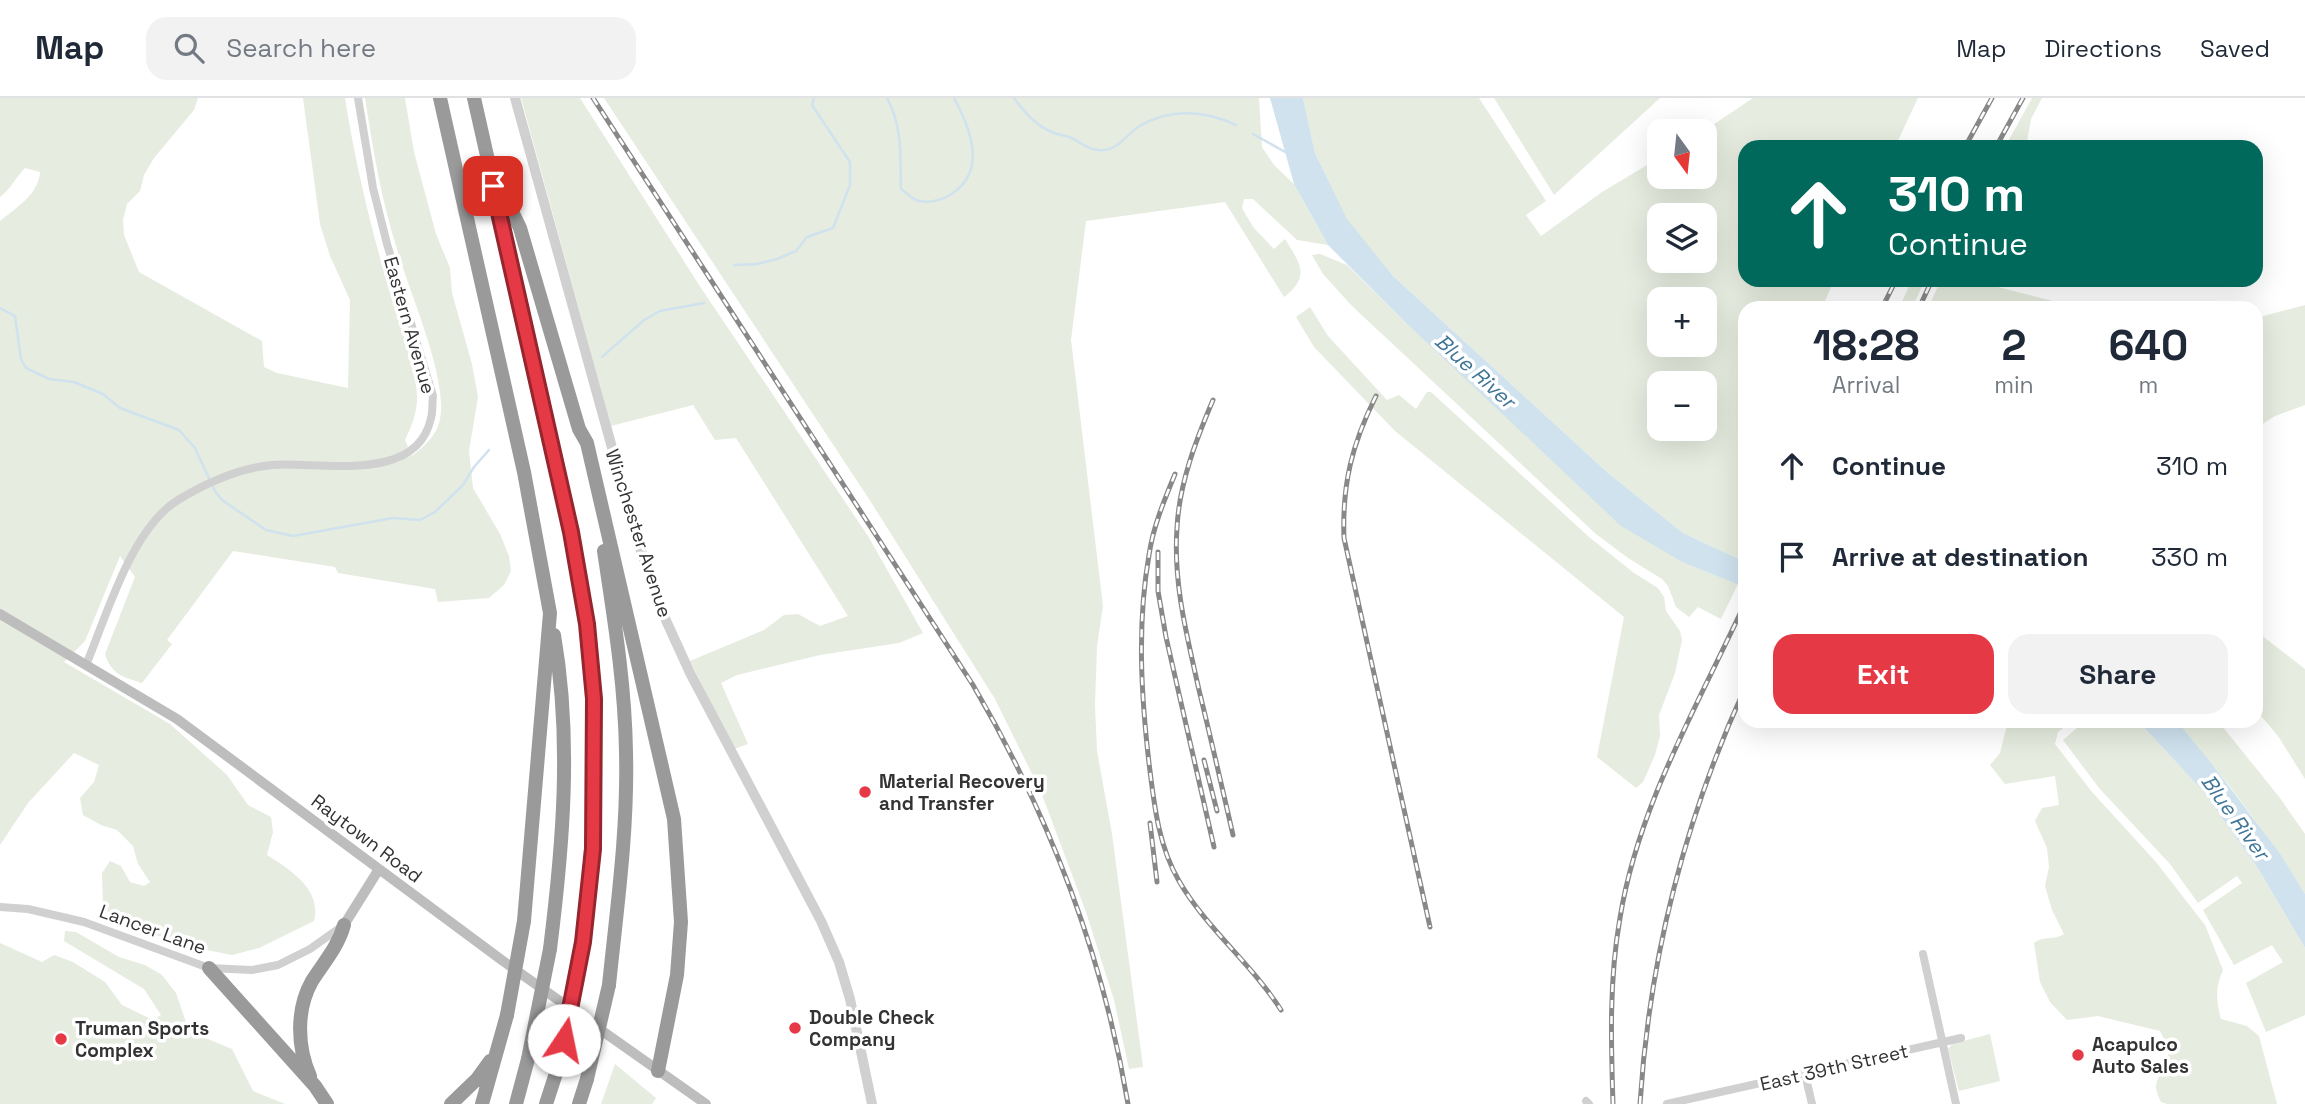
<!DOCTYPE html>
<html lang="en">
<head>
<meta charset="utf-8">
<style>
	body { margin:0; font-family:"Space Grotesk",sans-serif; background:#f2f2f3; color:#1f2937; height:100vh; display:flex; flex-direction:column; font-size:26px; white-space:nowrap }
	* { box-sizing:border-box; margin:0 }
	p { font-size:23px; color:#747a83 }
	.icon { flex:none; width:38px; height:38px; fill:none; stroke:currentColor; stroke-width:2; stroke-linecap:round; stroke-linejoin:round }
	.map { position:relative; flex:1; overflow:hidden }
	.side { position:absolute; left:1738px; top:203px; width:525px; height:427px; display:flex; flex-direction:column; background:#fff; border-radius:21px; box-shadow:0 7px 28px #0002 }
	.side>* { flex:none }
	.top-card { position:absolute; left:1738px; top:42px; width:525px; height:147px; border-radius:21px; box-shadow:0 7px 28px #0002; background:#00695c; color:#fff; overflow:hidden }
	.needle { width:46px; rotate:165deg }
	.fabs { position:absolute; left:1647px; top:21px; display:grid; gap:14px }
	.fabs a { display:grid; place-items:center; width:70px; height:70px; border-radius:14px; background:#fff; box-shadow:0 7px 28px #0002; font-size:35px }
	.pin { position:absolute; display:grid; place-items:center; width:60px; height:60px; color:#fff; margin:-30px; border-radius:14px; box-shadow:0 4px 10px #0006 }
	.me { position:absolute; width:77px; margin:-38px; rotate:11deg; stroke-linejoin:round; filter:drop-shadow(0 0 5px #0008) }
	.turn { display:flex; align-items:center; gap:24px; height:147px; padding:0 35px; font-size:32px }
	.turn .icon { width:91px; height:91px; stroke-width:2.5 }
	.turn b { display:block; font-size:49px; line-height:60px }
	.eta { display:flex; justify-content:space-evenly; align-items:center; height:119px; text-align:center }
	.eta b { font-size:42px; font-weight:800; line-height:49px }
	.cta { display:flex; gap:14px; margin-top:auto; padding:14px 35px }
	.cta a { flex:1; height:80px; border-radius:21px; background:#e63946; color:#fff; font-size:28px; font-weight:800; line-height:80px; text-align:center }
	.cta a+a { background:#f2f2f3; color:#1f2937 }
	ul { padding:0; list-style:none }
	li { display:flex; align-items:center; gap:21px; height:91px; padding:0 35px }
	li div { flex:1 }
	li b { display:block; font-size:26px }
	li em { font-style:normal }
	header { display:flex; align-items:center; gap:42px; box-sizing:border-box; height:98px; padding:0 35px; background:#fff; border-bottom:2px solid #e0e1e3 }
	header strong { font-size:33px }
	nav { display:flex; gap:38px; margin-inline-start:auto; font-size:24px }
	.search { width:490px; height:63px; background:#f2f2f3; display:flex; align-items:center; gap:18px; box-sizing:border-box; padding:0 24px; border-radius:21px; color:#747a83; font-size:26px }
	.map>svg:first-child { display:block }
	.green { fill:#e6ecdf; fill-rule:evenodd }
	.water { fill:#cfe2ee }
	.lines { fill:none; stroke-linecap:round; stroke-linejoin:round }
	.stream { stroke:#cfe2ee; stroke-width:2.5 }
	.minor { stroke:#d0d0d0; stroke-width:8 }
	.tertiary { stroke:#d0d0d0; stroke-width:10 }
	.secondary { stroke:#bdbdbd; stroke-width:10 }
	.motorway { stroke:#9a9a9a; stroke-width:14 }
	.rail-casing { stroke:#888; stroke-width:5 }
	.rail { stroke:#fff; stroke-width:2.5; stroke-dasharray:8; stroke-linecap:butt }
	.motorway-bridge { stroke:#9a9a9a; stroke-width:14 }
	.route-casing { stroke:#96252e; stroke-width:18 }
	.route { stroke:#e63946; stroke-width:12 }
	.poi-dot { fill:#e63946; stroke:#fff; stroke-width:2.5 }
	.labels { text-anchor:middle; stroke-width:7; stroke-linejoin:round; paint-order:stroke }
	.street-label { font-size:19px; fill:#333; stroke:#fff }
	.poi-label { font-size:19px; font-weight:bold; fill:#333; stroke:#fff; text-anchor:start }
	.water-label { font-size:21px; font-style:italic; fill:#3f7597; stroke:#fff }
</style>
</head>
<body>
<header>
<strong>Map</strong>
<div class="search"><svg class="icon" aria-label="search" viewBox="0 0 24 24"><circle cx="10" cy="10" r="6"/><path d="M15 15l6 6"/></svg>Search here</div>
<nav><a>Map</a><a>Directions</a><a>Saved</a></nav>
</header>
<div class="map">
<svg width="2305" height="1006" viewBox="0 0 2305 1006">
	<rect width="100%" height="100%" fill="#fff"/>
	<!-- green -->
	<path class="green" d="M 0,0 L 198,0 L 194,12 L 154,60 L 144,77 L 140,93 L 127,106 L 123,122 L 124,137 L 139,174 L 262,243 L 264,269 L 277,275 L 348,290 L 350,202 L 330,158 L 320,126 L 303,0 L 345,0 C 355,64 370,126 388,188 C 398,224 414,259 417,296 C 418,312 412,328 405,342 L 412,358 C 424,348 437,338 440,321 C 448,279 409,194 397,151 C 381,101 373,51 365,0 L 405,0 L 414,54 L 436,136 L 450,170 L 452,195 L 472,266 L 478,299 L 469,353 L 473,390 L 500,436 L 509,458 L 511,473 L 504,487 L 489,500 L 438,504 L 435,491 L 338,475 L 335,469 L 233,453 L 167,542 L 172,546 L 142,585 C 123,579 111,576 105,556 L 135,479 L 120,458 L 85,543 L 64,564 L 170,626 L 227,677 L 248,707 L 271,719 L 273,734 L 267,757 C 291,772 322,792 314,823 L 259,850 L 232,857 L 207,852 L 170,839 L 145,837 L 118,824 L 103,809 L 102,775 L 110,763 L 121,768 L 130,784 L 144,788 L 150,784 L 138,766 L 133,748 L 117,732 L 101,727 L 83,717 L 80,700 L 94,684 L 99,667 L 74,655 L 28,705 L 0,747 L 0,123 C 16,110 39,96 40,74 L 25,70 C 15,80 11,91 0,99 Z
		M 521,0 L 580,0 L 701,190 L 868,438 L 923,535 L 899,545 L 820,557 L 737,577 L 721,585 L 748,646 L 734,651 L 690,563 L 764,532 L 784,517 L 798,516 L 820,528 L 848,518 L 736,340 L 715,342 L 693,307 L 611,328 Z
		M 604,0 L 1259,0 L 1262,49 L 1274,67 L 1294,86 L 1328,147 L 1297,142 L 1253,101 L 1244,101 L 1242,110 L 1253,129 L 1274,151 L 1285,141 C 1300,165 1311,179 1284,199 L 1225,104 L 1086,123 L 1071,242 L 1103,508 L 1097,548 L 1095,607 L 1097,653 L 1112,736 L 1143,969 L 1129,971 L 1114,902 L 1086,814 L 1041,694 L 995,601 L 869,401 Z
		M 1303,0 L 1479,0 L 1546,103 L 1526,117 L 1541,138 L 1602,94 L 1659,60 L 1659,79 L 1704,79 L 1704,33 L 1753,0 L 1918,0 L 1895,49 L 1745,49 L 1745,182 L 1834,182 L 1822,210 L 1745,210 L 1745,464 L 1683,435 L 1608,375 L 1393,178 L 1347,122 L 1315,55 ZM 1659,117 L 1704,117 L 1704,163 L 1659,163 ZM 1659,201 L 1704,201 L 1704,247 L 1659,247 ZM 1659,285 L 1704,285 L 1704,331 L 1659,331 Z
		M 1494,0 L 1660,0 L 1554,97 Z
		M 2032,0 L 2042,0 L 2031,21 L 2026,49 L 2005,49 Z
		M 1320,156 L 1347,167 L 1403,222 L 1684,465 L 1738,486 L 1721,521 L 1698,509 L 1689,519 L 1676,509 L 1668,488 L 1662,481 L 1628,460 L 1596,436 L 1352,208 L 1323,176 L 1312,157 Z
		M 1912,182 L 1925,182 L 1912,210 L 1899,210 Z
		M 1941,182 L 1988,182 L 1990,187 L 2080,210 L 1928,210 Z
		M 2305,207 L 2305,307 L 2275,318 L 2256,330 L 2256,220 Z
		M 1310,209 L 1328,238 L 1387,302 L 1399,297 L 1416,311 L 1427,294 L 1431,294 L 1589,439 L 1634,475 L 1658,490 L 1664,499 L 1666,513 L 1680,533 L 1682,542 L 1675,575 L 1659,617 L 1660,638 L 1655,657 L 1643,684 L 1636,690 L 1597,659 L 1624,519 L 1395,333 L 1314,249 L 1296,219 Z
		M 2256,533 L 2305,571 L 2305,681 L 2278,638 L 2256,612 Z
		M 2008,623 L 2072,623 L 2058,634 L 2055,646 L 2092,694 L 2156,764 L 2205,827 L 2223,872 C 2215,889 2216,903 2221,921 L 2247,928 L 2259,938 L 2277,1006 L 2167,1006 L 2161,1004 C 2149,981 2162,980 2168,961 C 2170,952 2164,941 2160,933 L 2098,918 L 2067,922 L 2050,904 L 2040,884 L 2034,845 C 2045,837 2053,843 2064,836 L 2052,812 L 2045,788 L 2049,769 L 2047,750 L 2035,723 L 2042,710 L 2059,707 L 2055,678 L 2005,686 L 1990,667 L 2000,655 Z
		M 2085,623 L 2138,623 L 2202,692 L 2259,772 L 2305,850 L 2305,917 L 2266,934 L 2246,885 L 2283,864 L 2272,847 L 2234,867 L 2203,812 L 2242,785 L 2237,778 L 2198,805 L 2170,766 L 2099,690 L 2063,642 Z
		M 2177,623 L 2218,623 L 2280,700 L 2305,736 L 2305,796 C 2267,735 2223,678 2177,623 Z
		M 65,833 L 76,834 L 119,859 L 145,867 L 162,877 L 176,895 L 187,927 L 198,937 L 232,951 L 253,993 L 285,1006 L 0,1006 L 0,845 L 42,864 L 54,857 L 73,864 L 105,884 L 122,907 L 153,922 L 161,917 L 144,891 L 64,843 Z
		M 1990,936 L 2000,983 L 1959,993 L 1948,951 L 1952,946 Z
		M 615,966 L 656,1000 L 652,1006 L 601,1006 Z"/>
	<!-- water -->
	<path class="water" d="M 1270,0 L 1303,0 L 1315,55 L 1347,121 L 1393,178 L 1608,375 L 1683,435 L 1745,464 L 1745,489 L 1684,465 L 1621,428 L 1403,222 L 1328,147 L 1294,86 Z
		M 2138,623 L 2177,623 L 2209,662 L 2281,757 L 2305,796 L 2305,850 L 2259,772 L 2202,692 Z"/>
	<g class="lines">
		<!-- stream -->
		<path class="stream" d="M 887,0 C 903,30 900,58 901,91 C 907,95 913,102 919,103 C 942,107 967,91 972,67 C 976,44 964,19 954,0
			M 1014,0 C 1025,15 1036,28 1054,35 C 1059,37 1064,37 1069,39 C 1080,43 1086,51 1098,52 C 1117,54 1125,38 1138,29 C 1169,10 1205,12 1236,27
			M 1253,36 L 1287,55
			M 734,167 L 757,166 L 777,161 L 796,153 L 807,139 L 833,130 L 850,87 L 850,64 L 812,7 L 814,0
			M 0,210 L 15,218 L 21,261 L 26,270 L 49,281 L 74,284 L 103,296 L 120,310 L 179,332 L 195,350 L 215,393 L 222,402 L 266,432 L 293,438 L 393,420 L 420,422 L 435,414 L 463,387 L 474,369 L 489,352
			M 602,259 L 644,222 L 660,213 L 704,205"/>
		<!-- minor -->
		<path class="minor" d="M 86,567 C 107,517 131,431 178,402 C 206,385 239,370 272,367 C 319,363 417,387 431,320 C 433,313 432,305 433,298 L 387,146 L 373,90 L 358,0
			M 0,809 L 28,811 L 84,824 L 209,870 L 252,872 L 278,867 L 310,851 L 341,829
			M 1923,856 L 1956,1006
			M 1805,976 L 1812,1006
			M 1586,1003 L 1589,1006
			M 1667,1006 L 1961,940"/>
		<!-- tertiary -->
		<path class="tertiary" d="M 515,0 L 639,447 L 664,518 L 690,575 L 821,823 L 839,864 L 850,901 L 872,1006"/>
		<!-- secondary -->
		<path class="secondary" d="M 0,516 L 177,621 L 503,863 L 706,1006
			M 344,827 L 379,771"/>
		<!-- motorway -->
		<path class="motorway" d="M 440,0 L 524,374 L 550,515 L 524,823
			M 474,0 C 497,105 521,210 545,315 C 560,385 579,456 587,528 C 600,633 594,739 583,844
			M 487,61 L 520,130 L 579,331 L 587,345 L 674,721 L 681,824 L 677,877 L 658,973
			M 604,453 C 614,520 625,586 626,654 C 628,732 617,809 609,887
			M 550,851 C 563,747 572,641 554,537
			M 209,870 L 315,988 L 327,1006
			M 310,978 C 297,949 296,911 312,883 C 324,864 338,849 344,827
			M 451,1006 L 477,981 L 490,963
			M 482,1006 L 507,917
			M 516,1006 L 528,961
			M 546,1006 L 559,966
			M 579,1006 L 587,981"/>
		<defs>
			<path id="rail" d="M 593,0 L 973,587 C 1049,717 1103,857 1128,1006
				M 1965,49 L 1992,0
				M 1996,49 L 2023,0
				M 1882,210 L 1896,182
				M 1919,210 L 1932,182
				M 1376,298 C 1352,346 1342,386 1344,440 L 1430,829
				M 1213,302 C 1196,342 1179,386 1177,430 C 1173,485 1187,538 1199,592 C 1211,641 1222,689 1233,737
				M 1175,376 C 1164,403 1153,429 1149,457 C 1137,526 1141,596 1149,665 C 1154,705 1158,747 1179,783 C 1206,830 1251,865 1281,912
				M 1158,454 L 1158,493 L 1166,539 L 1214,749
				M 1204,662 L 1217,713
				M 1150,725 L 1157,784
				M 1613,1006 C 1611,944 1609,882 1620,820 C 1638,708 1698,607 1745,505
				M 1640,1006 C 1649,862 1685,721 1745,590"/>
		</defs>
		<!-- rail casing -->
		<use href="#rail" class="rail-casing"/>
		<!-- rail -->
		<use href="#rail" class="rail"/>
		<!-- motorway-bridge -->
		<path class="motorway-bridge" d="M 507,917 L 524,823
			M 528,961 L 550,851
			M 559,966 L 583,844
			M 587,981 L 609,887"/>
	</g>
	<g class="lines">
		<defs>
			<path id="route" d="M 493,88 L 571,434 L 587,526 L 594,601 L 593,751 L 583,844 L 564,942"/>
		</defs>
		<!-- route casing -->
		<use href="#route" class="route-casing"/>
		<!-- route -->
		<use href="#route" class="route"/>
	</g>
	<!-- markers -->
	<g class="poi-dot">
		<circle cx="865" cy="694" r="7"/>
		<circle cx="795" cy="930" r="7"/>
		<circle cx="61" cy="941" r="7"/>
		<circle cx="2078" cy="957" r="7"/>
	</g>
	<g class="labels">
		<!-- street labels -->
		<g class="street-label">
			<text transform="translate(410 227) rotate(74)" y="7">Eastern Avenue</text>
			<text transform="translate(639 435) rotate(72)" y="7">Winchester Avenue</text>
			<text transform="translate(367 740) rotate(37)" y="7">Raytown Road</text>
			<text transform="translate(153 831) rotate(20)" y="7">Lancer Lane</text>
			<text transform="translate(1834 969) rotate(-13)" y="7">East 39th Street</text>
		</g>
		<!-- poi labels -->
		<g class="poi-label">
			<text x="879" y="690">Material Recovery<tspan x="879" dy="22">and Transfer</tspan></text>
			<text x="809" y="926">Double Check<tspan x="809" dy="22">Company</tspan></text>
			<text x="75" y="937">Truman Sports<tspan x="75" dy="22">Complex</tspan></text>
			<text x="2092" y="953">Acapulco<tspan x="2092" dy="22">Auto Sales</tspan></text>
		</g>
		<!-- water labels -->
		<g class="water-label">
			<text transform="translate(1475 273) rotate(42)" y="7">Blue River</text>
			<text transform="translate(2235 719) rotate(54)" y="7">Blue River</text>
		</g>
	</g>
</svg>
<div class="fabs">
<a><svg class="needle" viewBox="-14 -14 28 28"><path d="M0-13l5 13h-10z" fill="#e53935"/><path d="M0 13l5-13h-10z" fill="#747a83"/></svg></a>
<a><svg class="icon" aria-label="layers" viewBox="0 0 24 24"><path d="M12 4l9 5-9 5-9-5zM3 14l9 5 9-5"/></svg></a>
<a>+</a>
<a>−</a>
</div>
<div class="pin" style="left:493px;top:88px;background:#d93025"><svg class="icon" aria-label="arrive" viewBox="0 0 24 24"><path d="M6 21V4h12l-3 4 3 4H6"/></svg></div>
<svg class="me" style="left:564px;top:942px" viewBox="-20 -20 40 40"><circle r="19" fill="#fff"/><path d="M0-13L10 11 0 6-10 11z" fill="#e63946"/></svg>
<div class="top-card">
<div class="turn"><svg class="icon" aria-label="ahead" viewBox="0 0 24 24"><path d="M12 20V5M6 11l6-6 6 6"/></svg><div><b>310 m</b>Continue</div></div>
</div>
<section class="side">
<div class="eta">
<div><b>18:28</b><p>Arrival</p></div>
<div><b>2</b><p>min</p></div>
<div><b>640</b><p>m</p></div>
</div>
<ul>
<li><svg class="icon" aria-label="ahead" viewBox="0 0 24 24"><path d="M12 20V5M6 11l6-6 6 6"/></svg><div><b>Continue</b></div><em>310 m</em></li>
<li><svg class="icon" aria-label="arrive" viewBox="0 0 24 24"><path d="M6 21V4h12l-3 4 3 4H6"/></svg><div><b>Arrive at destination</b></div><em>330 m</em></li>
</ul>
<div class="cta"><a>Exit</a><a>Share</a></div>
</section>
</div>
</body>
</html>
